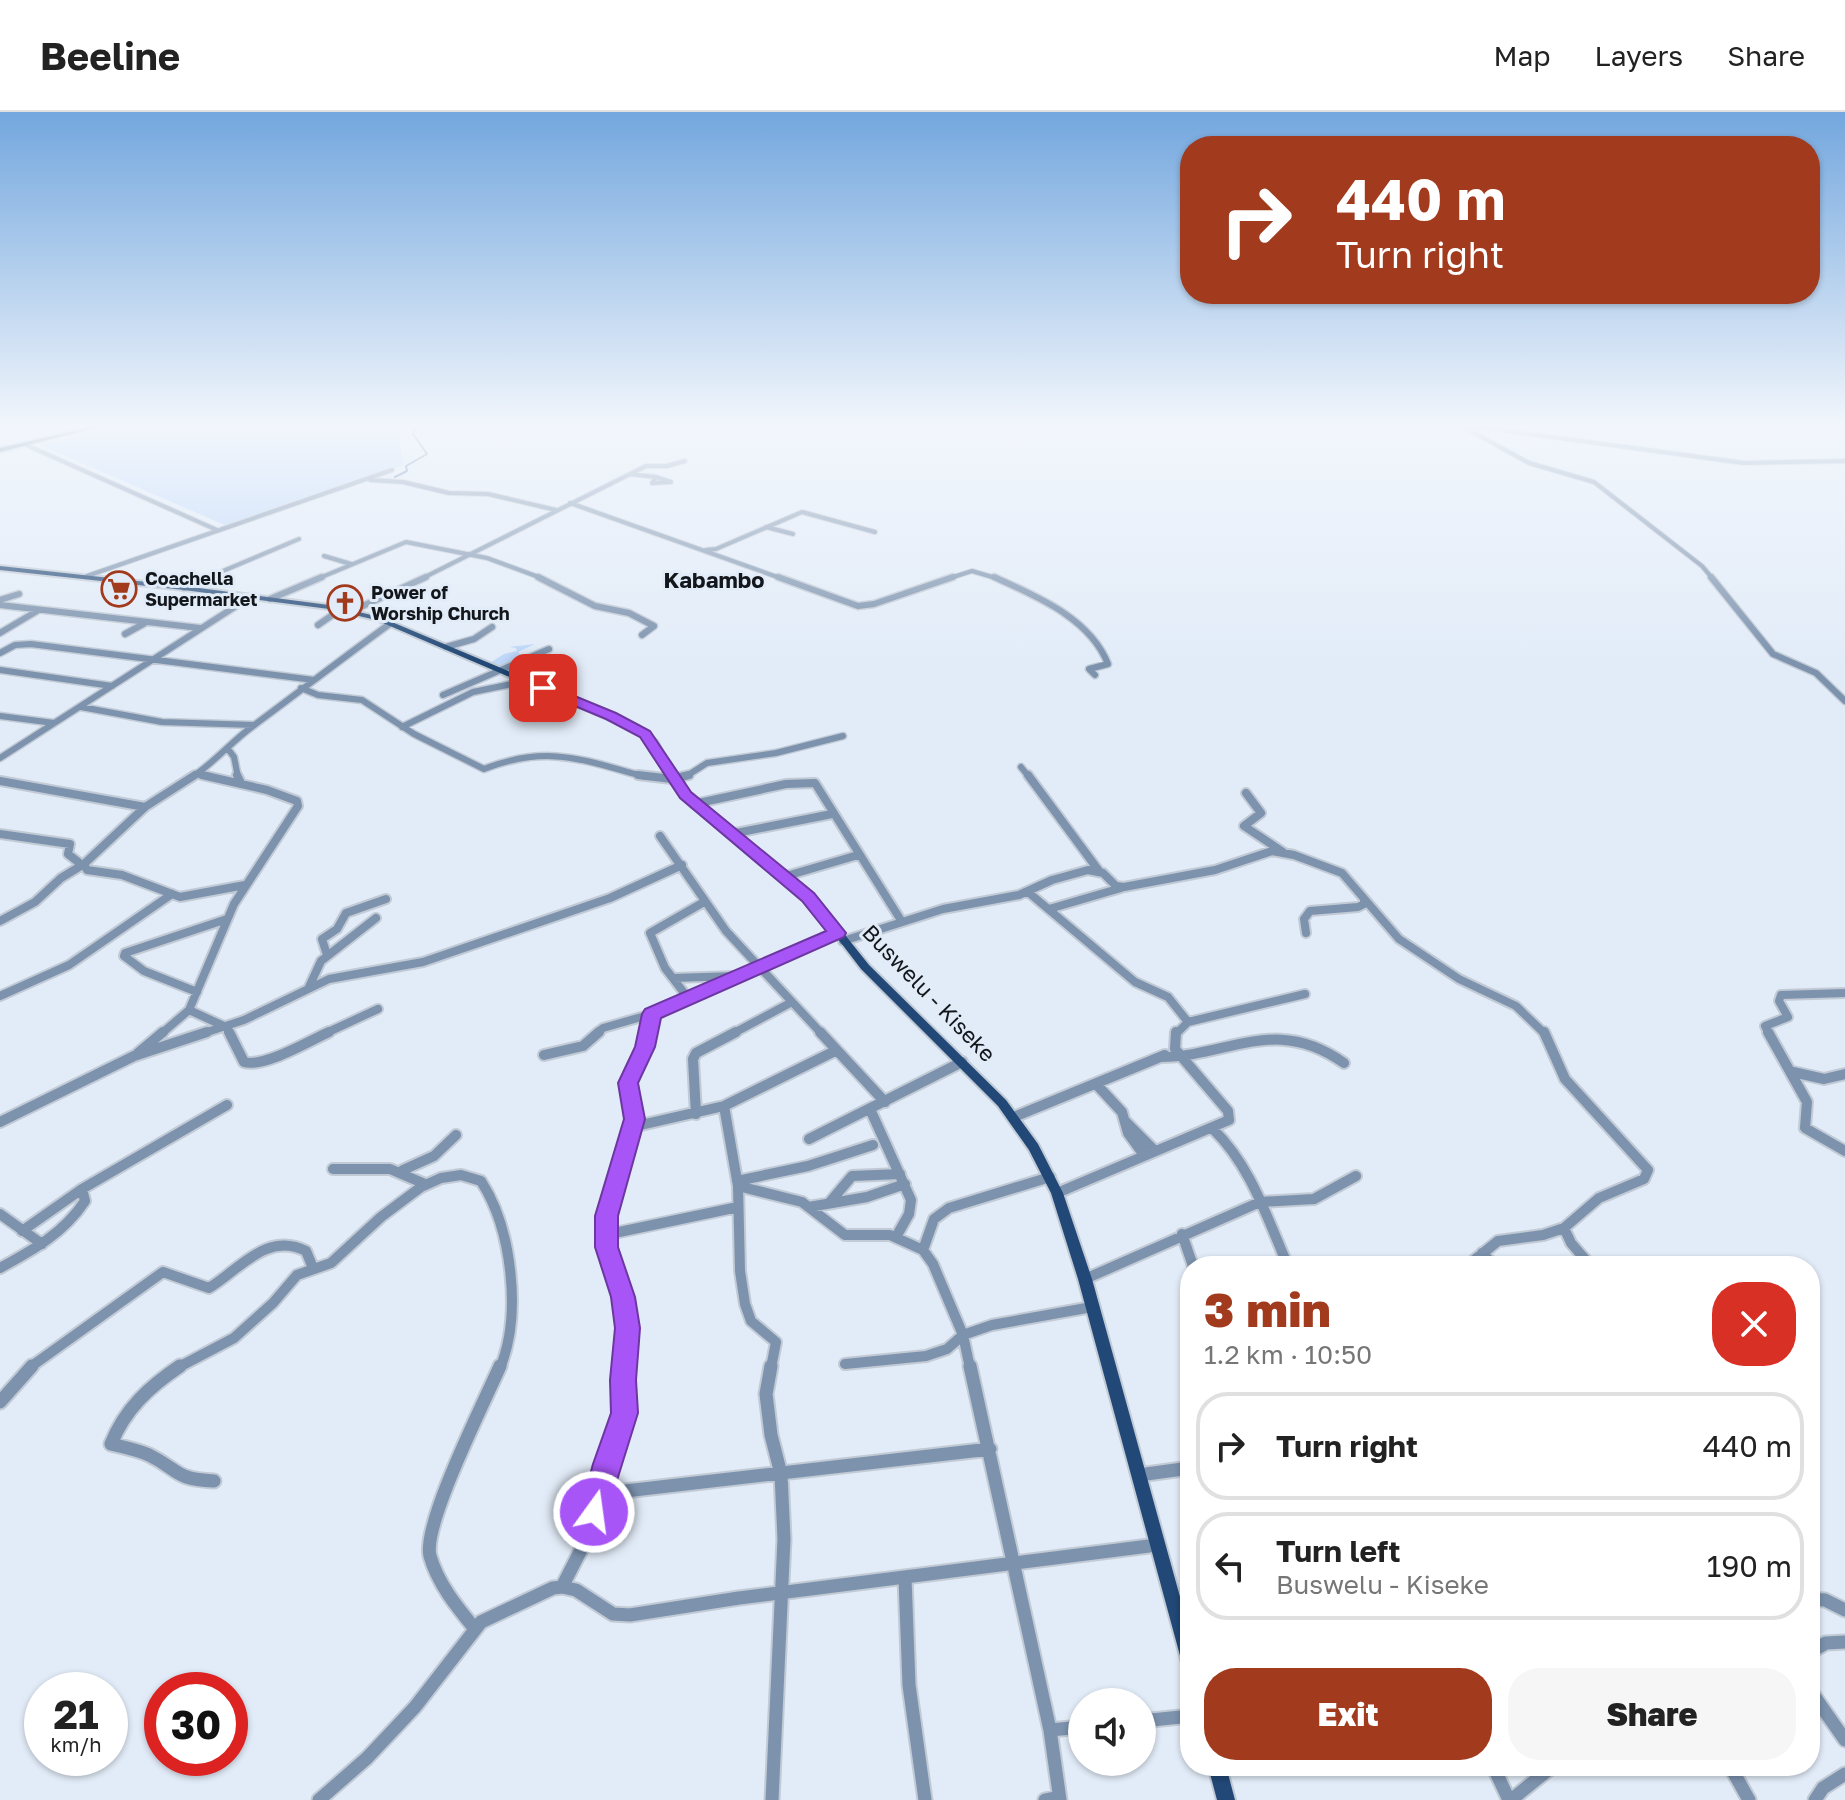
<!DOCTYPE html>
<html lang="en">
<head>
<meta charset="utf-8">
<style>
	body { margin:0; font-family:"Golos Text",sans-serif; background:#f6f6f6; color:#222; height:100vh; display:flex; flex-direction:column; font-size:30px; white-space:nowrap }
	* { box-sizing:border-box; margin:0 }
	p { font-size:26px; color:#767676 }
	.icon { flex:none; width:44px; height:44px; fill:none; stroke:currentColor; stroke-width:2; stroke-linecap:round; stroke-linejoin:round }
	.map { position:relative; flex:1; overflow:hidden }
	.side { position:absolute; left:1180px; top:1144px; width:640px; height:520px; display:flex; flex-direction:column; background:#fff; border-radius:32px; box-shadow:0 2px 6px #0004 }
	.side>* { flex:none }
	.banner { position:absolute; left:1180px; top:24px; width:640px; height:168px; border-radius:32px; box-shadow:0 2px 6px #0004; background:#a23a1e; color:#fff; overflow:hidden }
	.buttons { position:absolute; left:1068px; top:1576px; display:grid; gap:16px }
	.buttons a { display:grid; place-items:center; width:88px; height:88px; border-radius:50%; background:#fff; box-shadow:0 2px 6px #0004; font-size:40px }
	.speed { position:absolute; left:24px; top:1560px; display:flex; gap:16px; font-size:40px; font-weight:700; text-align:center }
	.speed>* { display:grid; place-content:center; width:104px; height:104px; border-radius:50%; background:#fff; box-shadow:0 2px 6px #0004; line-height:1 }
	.speed small { font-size:20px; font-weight:400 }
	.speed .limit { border:12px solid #d22; background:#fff; color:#111 }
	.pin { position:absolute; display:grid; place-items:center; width:68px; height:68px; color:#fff; margin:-34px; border-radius:16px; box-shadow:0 4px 12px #0006 }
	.me { position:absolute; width:88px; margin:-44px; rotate:14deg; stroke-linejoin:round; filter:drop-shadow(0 0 6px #0008) }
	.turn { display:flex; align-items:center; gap:28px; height:168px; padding:0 24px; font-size:36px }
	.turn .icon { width:104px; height:104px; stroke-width:2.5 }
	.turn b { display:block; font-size:56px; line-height:68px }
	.round { display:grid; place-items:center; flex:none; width:84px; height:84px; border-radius:32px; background:#f6f6f6 }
	.summary { display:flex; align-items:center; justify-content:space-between; height:136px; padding:0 24px }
	h1 { font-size:48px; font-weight:800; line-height:60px; color:#a23a1e }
	.cta { display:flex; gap:16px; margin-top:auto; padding:16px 24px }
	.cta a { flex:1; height:92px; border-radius:32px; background:#a23a1e; color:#fff; font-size:32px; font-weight:800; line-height:92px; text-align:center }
	.cta a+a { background:#f6f6f6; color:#222 }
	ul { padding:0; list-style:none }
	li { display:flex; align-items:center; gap:24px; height:108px; margin:0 16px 12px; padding:0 8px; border:4px solid #e0e0e0; border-radius:32px }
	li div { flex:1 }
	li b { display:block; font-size:30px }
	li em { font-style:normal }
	header { display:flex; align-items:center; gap:48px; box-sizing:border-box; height:112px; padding:0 40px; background:#fff; border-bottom:2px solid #e0e0e0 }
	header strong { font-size:38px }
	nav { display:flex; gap:44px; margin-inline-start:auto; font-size:28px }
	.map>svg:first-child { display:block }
	.green { fill:#bed8fa }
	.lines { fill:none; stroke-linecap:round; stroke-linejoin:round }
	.stream { stroke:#4b6e9a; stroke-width:2 }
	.minor-far4-casing { stroke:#c1cad5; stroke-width:6 }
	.minor-far3-casing { stroke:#c1cad5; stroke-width:9 }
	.minor-far2-casing { stroke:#c1cad5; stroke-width:12 }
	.minor-far1-casing { stroke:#c1cad5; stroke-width:14 }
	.minor-casing { stroke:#c1cad5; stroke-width:17 }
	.major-casing { stroke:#c1cad5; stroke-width:4 }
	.minor-far4 { stroke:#7c92ad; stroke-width:4 }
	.minor-far3 { stroke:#7c92ad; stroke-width:6 }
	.minor-far2 { stroke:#7c92ad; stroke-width:8 }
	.minor-far1 { stroke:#7c92ad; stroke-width:10 }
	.minor { stroke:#7c92ad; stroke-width:13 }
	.major { fill:#214876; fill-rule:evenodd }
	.route { fill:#a855f7; stroke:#6d37a1; stroke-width:2 }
	.labels { text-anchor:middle; stroke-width:6; stroke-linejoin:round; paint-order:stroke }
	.far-poi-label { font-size:18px; font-weight:bold; fill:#13171b; stroke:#e2ecf8; text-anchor:start }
	.far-quarter-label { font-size:22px; font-weight:bold; fill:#13171b; stroke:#e2ecf8 }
	.street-label { font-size:22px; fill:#13171b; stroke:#e2ecf8 }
</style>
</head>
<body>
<header>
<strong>Beeline</strong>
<nav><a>Map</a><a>Layers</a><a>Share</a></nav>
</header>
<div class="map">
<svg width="1845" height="1688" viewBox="0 0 1845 1688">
	<rect width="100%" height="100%" fill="#e2ecf8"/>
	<!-- green -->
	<path class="green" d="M 123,314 L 406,314 L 399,328 L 404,353 L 227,414 L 40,333 Z
		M 535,532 L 518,540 L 523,545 L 547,539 L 548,546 L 522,562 L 510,557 L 521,545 L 506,553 L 505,556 L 490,551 L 504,542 L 517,539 L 516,536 L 509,535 Z"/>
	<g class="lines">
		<!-- stream -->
		<path class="stream" d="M 395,365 L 407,359 L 406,354 L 427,342 L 413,322 L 415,314"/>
		<defs>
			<path id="minor-far4" d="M 1462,314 L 1529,351 L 1594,370 L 1702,454 L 1713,467
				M 1470,314 L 1744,351 L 1845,349
				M 24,332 L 217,418
				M 630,362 L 656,365
				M 656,365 L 671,370 L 652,371 Z
				M 370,368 L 403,370 L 449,381 L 488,382 L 556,398
				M 570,391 L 783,467
				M 766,415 L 793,422
				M 706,438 L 716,437 L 802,400 L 875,420
				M 324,444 L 351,452
				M 87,464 L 392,358
				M 204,467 L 299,427
				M 317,467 L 406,430 L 487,446 L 544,467
				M 421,467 L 646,354 L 667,354 L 685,349
				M 947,467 L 972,459 L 999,467"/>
			<path id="minor-far3" d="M 538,465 L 595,494 L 629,501 L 654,514 L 642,523
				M 778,465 L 858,494 L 874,492 L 953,465
				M 994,465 C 1036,484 1090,506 1108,552 L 1089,557 L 1095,563
				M 1711,465 L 1773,542 L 1816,561 L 1845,589
				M 184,476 L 209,465
				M 270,487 L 322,465
				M 0,488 L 19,482
				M 0,493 L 200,516
				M 352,499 L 426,465
				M 318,513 L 341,497
				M 0,521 L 37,499
				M 125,522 L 145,511
				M 446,535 L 474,527 L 492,515
				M 0,541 L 15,533 L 31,532 L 314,568
				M 0,558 L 112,574
				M 301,576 L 318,583 L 362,588 L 414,622 L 484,657 C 548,632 583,648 646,665
				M 443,583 L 549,537
				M 81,595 L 162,610 L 254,613
				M 0,604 L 54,611
				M 402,615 L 473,580 L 526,569
				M 228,637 L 234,645 L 238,665
				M 0,646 L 250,485
				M 1021,655 L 1029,665
				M 197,662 L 210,665
				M 192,665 C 214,651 232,629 253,614 C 299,580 344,545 391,511
				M 685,665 L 707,651 L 776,641 L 843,624"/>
			<path id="minor-far2" d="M 195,663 L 145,695 L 84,752 L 87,758 L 122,763 L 180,785 L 245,773
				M 237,663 L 241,671
				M 638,663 L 672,667 L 689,663
				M 1028,663 L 1099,759
				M 0,669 L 145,695
				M 1246,681 L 1261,701 L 1244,714 L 1283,740
				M 694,692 L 786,672 L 815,671 L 902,810
				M 0,722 L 70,732 L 68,742 L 82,753
				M 731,722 L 832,702
				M 660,724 L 726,819 L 822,922
				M 783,765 L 858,743
				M 1028,780 L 1135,870 L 1168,885 L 1188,910
				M 1049,797 L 1121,776
				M 0,809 L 35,790 L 61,766 L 84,752
				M 1306,821 L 1304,807 L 1310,799 L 1358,795 L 1364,792 L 1364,787
				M 843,829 L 943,797 L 1019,783 L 1052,768 L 1088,758 L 1103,761 L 1116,774 L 1124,775 L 1215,758 L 1272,739 L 1294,743 L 1342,761 L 1399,827 L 1459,867 L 1516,894 L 1545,922
				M 327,843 L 322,827 L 337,817 L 346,801 L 386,787
				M 673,866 L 736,864
				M 309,875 L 321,849 L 376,806
				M 197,880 L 144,859 L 124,844 L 125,841 L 227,807
				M 0,884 L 69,853 L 172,782
				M 688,886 L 665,856 L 650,821 L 704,790
				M 189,898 L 226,915 L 230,922
				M 161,922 L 189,898 L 234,792 L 298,694 L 297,689 L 267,678 L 202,663
				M 201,922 L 244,908 L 329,867 L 423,850 L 610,786 L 682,753
				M 324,922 L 378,897
				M 596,922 L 603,916 L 652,902 L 838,821
				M 648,922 L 652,902
				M 732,922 L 792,890
				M 1176,922 L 1188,910 L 1305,882
				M 1769,922 L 1765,914 L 1788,905 L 1779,889 L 1781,883 L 1845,881"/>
			<path id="minor-far1" d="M 229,920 L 244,950 C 264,956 309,929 329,920
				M 820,920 L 885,990
				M 1768,920 L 1807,990 L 1805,1016 L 1845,1039
				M 138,941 L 163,920
				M 544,943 L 583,934 L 599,920
				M 1160,945 C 1229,945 1275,902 1344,951
				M 1793,960 L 1824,967 L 1845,962
				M 1097,973 L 1122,1000 L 1128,1021 L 1144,1043
				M 724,994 L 738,1074 L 740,1159 L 745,1192 L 751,1209 L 776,1230 L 771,1256
				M 870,997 L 911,1088 L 909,1102 L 896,1125
				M 696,1002 L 693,947 L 696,941 L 736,920
				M 1014,1005 L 1165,943
				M 0,1010 L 134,944 L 207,920
				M 1126,1010 L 1155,1039
				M 632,1015 L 724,994 L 835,939
				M 1213,1017 C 1251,1054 1267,1106 1288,1154
				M 809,1027 L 962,950
				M 333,1057 L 390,1057 L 425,1072
				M 403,1058 L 434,1044 L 456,1023
				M 737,1069 L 808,1054 L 873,1033
				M 738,1074 L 802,1090 L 845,1123 L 890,1123 L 923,1138 L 933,1152 L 963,1223 L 970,1256
				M 1057,1081 L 1229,1008 L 1228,999 L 1175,937 L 1176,920
				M 830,1090 L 852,1064 L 900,1062
				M 809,1095 L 867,1085 L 905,1072
				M 0,1102 L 42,1132
				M 1564,1116 L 1571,1131 L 1591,1154
				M 22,1119 L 82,1077 L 227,993
				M 1182,1122 L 1193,1154
				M 605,1123 L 738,1095
				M 923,1138 L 934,1107 L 949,1096 L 1050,1065
				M 1482,1141 L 1495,1154
				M 1467,1154 L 1498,1129 L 1543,1123 L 1564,1116 L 1599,1086 L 1644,1067 L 1648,1058 L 1565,967 L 1544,920
				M 0,1156 C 33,1138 64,1121 85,1089 L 82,1077
				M 1085,1167 L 1260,1090 L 1314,1087 L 1356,1064
				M 845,1252 L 926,1244 L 947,1237 L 963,1223 L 992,1213 L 1092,1195
				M 29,1256 L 163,1160 L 209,1176 C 239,1158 267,1119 306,1139 L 313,1156
				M 177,1256 L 234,1226 L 273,1191 L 297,1163 L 331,1151 L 381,1105 L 421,1075 L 441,1066 L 461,1063 L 481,1069 C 512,1117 522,1203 500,1256
				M 624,1256 L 627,1216 L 623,1185 L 605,1123 L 612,1081 L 635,1007 L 628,971 L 645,935 L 648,920"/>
			<path id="minor" d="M 180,1254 C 149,1275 125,1297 111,1332 C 123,1335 138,1338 149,1343 C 180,1358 173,1367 214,1369
				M 771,1254 L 766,1282 L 771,1323 L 781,1362 L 784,1427 L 772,1688
				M 970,1254 L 1050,1618 L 1060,1688
				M 0,1290 L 32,1254
				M 1139,1363 L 1190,1356
				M 599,1382 L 990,1337
				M 905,1466 L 909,1573 L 925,1688
				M 562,1475 L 586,1428 L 606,1352 L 624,1301 L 624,1254
				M 1810,1487 L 1825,1488 L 1845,1498
				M 475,1517 C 457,1495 438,1472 430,1444 C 422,1413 485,1289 500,1254
				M 1810,1540 L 1826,1531 L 1845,1530
				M 1810,1578 L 1845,1628
				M 1142,1609 L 1190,1604
				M 1050,1618 L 1082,1615
				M 1493,1654 L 1509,1688
				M 1730,1654 L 1749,1688
				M 319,1688 L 367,1646 L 415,1595 L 481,1510 L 553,1476 L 562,1475 L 576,1478 L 613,1502 L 630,1503 L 739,1486 L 1157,1433
				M 1045,1688 L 1059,1685
				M 1511,1688 L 1553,1654
				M 1815,1688 L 1823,1676 L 1845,1662"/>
			<path id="major" d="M 95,314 L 103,314 L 0,340 L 0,336 Z
				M 0,454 L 184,474 L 329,493 L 380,505 L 639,614 L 657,629 L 676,666 L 688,681 L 818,789 L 869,853 L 1006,988 L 1038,1032 L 1063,1081 L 1092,1167 L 1190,1521 L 1190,1559 L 1184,1557 L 1182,1551 L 1078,1167 L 1051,1081 L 1029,1038 L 998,994 L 861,857 L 812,793 L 682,685 L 668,667 L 651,632 L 633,618 L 376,508 L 329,497 L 184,478 L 0,458 Z
				M 1208,1654 L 1226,1654 L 1235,1688 L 1217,1688 Z"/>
		</defs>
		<!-- minor-far4 casing -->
		<use href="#minor-far4" class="minor-far4-casing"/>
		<!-- minor-far3 casing -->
		<use href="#minor-far3" class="minor-far3-casing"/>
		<!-- minor-far2 casing -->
		<use href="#minor-far2" class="minor-far2-casing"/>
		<!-- minor-far1 casing -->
		<use href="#minor-far1" class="minor-far1-casing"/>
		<!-- minor casing -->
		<use href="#minor" class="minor-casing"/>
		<!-- major casing -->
		<use href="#major" class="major-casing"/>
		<!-- minor-far4 -->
		<use href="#minor-far4" class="minor-far4"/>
		<!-- minor-far3 -->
		<use href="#minor-far3" class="minor-far3"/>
		<!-- minor-far2 -->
		<use href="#minor-far2" class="minor-far2"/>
		<!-- minor-far1 -->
		<use href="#minor-far1" class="minor-far1"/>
		<!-- minor -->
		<use href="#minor" class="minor"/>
		<!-- major -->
		<use href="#major" class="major"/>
	</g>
	<!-- sky -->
	<linearGradient id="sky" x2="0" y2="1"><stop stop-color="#73a7de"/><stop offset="0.57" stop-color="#f2f6fc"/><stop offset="1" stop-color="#f2f6fc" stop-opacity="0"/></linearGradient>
	<rect width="1845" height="550" fill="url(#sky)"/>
	<!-- route -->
	<path class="route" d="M 539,573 L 548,573 L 616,601 L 650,619 L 691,680 L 814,781 L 846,821 L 844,825 L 661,906 L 655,935 L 638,971 L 645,1007 L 618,1104 L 618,1135 L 635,1185 L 640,1216 L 636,1268 L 638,1301 L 604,1410 L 594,1414 L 585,1410 L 580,1400 L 593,1352 L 611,1301 L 610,1268 L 615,1216 L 611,1185 L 595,1135 L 595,1104 L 624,1007 L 618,971 L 635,935 L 642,902 L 645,897 L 826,819 L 802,789 L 680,686 L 640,625 L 606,607 L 539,579 Z"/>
	<!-- icons -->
	<defs>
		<symbol id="supermarket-ring" viewBox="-11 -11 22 22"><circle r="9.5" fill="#e2ecf8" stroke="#a23a1e" stroke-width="1.5"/><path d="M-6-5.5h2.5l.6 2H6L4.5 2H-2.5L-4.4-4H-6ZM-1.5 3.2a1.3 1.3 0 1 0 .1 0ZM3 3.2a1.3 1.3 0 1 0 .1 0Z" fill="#a23a1e"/></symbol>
		<symbol id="church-ring" viewBox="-11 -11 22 22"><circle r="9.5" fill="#e2ecf8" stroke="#a23a1e" stroke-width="1.5"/><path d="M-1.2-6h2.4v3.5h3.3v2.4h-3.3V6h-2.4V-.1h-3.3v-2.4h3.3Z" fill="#a23a1e"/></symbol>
	</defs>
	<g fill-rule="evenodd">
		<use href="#supermarket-ring" x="99" y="457" width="40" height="40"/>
		<use href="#church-ring" x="325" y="471" width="40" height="40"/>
	</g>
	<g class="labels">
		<!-- far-poi labels -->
		<g class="far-poi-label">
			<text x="145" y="473">Coachella<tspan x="145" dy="21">Supermarket</tspan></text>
			<text x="371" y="487">Power of<tspan x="371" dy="21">Worship Church</tspan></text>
		</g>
		<!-- far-quarter labels -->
		<g class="far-quarter-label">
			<text x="714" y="476">Kabambo</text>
		</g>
		<!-- street labels -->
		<g class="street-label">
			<text transform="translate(929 881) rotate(46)" y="8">Buswelu - Kiseke</text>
		</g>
	</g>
</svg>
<div class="buttons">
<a><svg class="icon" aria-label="sound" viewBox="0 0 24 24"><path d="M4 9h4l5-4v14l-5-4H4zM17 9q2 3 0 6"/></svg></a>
</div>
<div class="speed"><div>21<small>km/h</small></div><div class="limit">30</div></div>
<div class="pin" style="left:543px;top:576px;background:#d93025"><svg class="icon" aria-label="arrive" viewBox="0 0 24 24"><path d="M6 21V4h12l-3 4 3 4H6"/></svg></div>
<svg class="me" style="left:594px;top:1400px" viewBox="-20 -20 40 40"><circle r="17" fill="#a855f7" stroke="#fff" stroke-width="3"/><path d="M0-11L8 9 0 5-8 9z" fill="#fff"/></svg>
<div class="banner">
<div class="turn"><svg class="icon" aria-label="right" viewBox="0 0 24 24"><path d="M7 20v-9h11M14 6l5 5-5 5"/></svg><div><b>440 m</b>Turn right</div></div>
</div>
<section class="side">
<div class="summary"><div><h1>3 min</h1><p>1.2 km · 10:50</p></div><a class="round" style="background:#d93025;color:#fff"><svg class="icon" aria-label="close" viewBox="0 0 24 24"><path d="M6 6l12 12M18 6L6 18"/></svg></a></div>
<ul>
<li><svg class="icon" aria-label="right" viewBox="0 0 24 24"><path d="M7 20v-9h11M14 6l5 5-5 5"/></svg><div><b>Turn right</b></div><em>440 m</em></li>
<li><svg class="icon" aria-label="left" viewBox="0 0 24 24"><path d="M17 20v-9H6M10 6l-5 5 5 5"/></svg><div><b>Turn left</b><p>Buswelu - Kiseke</p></div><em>190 m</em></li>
</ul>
<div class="cta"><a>Exit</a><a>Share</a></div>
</section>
</div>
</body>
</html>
